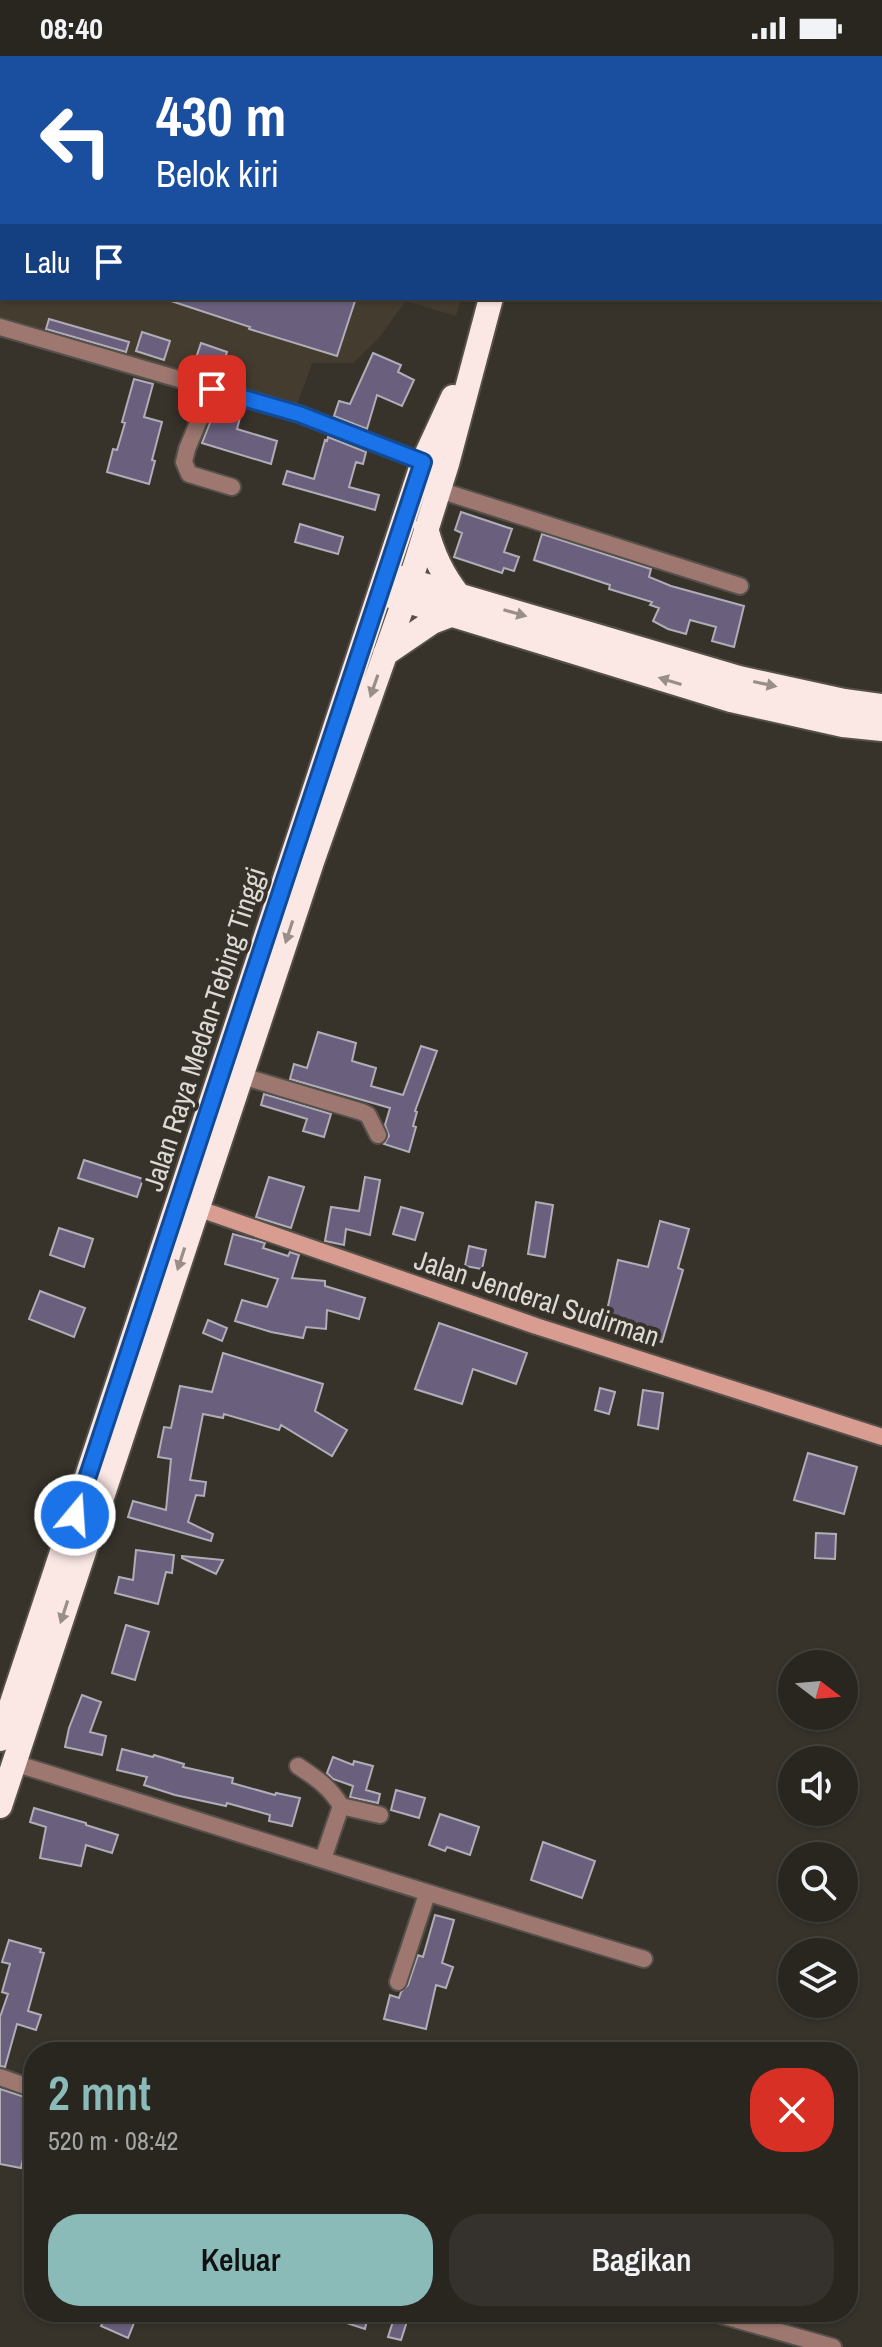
<!DOCTYPE html>
<html lang="id">
<head>
<meta charset="utf-8">
<style>
	body { margin:0; font-family:"Archivo Narrow",sans-serif; background:#35322d; color:#f1f3f6; height:100vh; display:flex; flex-direction:column; font-size:30px; white-space:nowrap }
	* { box-sizing:border-box; margin:0 }
	p { font-size:26px; color:#a5a5a5 }
	.icon { flex:none; width:44px; height:44px; fill:none; stroke:currentColor; stroke-width:2; stroke-linecap:round; stroke-linejoin:round }
	.map { position:relative; flex:1; overflow:hidden }
	.side { position:absolute; left:24px; top:1986px; width:834px; height:280px; display:flex; flex-direction:column; background:#292620; border-radius:32px; box-shadow:0 2px 6px #0004,0 0 0 2px #45433e }
	.side>* { flex:none }
	.banner { position:absolute; left:0px; top:0px; width:882px; height:244px; box-shadow:0 2px 6px #0004,0 0 0 2px #45433e; background:#1a4fa0; color:#fff; overflow:hidden }
	.needle { width:52px; rotate:106deg }
	.fabs { position:absolute; left:778px; top:1594px; display:grid; gap:16px }
	.fabs a { display:grid; place-items:center; width:80px; height:80px; border-radius:50%; background:#292620; box-shadow:0 2px 6px #0004,0 0 0 2px #45433e; font-size:40px }
	.pin { position:absolute; display:grid; place-items:center; width:68px; height:68px; color:#fff; margin:-34px; border-radius:16px; box-shadow:0 4px 12px #0006 }
	.me { position:absolute; width:88px; margin:-44px; rotate:18deg; stroke-linejoin:round; filter:drop-shadow(0 0 6px #0008) }
	.turn { display:flex; align-items:center; gap:28px; height:168px; padding:0 24px; font-size:36px }
	.turn .icon { width:104px; height:104px; stroke-width:2.5 }
	.turn b { display:block; font-size:56px; line-height:68px }
	.then { display:flex; align-items:center; height:76px; padding:0 24px; background:#0003; gap:16px; font-size:30px }
	.round { display:grid; place-items:center; flex:none; width:84px; height:84px; border-radius:32px; background:#35322d }
	.head { display:flex; align-items:center; justify-content:space-between; height:136px; padding:0 24px }
	h1 { font-size:48px; font-weight:600; line-height:60px; color:#8bbbb9 }
	.cta { display:flex; gap:16px; margin-top:auto; padding:16px 24px }
	.cta a { flex:1; height:92px; border-radius:32px; background:#8bbbb9; color:#111; font-size:32px; font-weight:600; line-height:92px; text-align:center }
	.cta a+a { background:#35322d; color:#f1f3f6 }
	.status { display:flex; justify-content:space-between; align-items:center; height:56px; padding:0 40px; background:#292620; direction:ltr }
	.status svg { height:22px; fill:currentColor }
	.map>svg:first-child { display:block }
	.built { fill:#443c2f }
	.building { fill:#6a607e; stroke:#b0adb7; stroke-width:2 }
	.lines { fill:none; stroke-linecap:round; stroke-linejoin:round }
	.street-casing { stroke:#55514a; stroke-width:20 }
	.secondary-casing { stroke:#55514a; stroke-width:20 }
	.highway-casing { stroke:#55514a; stroke-width:28 }
	.street { stroke:#9d7770; stroke-width:16 }
	.secondary { stroke:#d89c91; stroke-width:16 }
	.highway { stroke:#fbe8e5; stroke-width:24 }
	.oneway { fill:#998e88 }
	.route-casing { stroke:#114b97; stroke-width:20 }
	.route { stroke:#1a73e8; stroke-width:14 }
	.labels { text-anchor:middle; stroke-width:8; stroke-linejoin:round; paint-order:stroke }
	.street-label { font-size:28px; fill:#dddad5; stroke:#37332b }
</style>
</head>
<body>
<div class="status"><b>08:40</b><svg viewBox="0 0 49 12"><path d="M0 12V9h3v3zM5 12V6h3v6zM10 12V3h3v9zM15 12V0h3v12zM26 1h20v11H26zM47 4h2v5h-2z"/></svg></div>
<div class="map">
<svg width="882" height="2291" viewBox="0 0 882 2291">
	<rect width="100%" height="100%" fill="#37332b"/>
	<!-- built -->
	<path class="built" d="M 0,0 L 389,0 L 389,2 L 2,2 L 2,242 L 461,242 L 456,260 L 406,245 L 378,283 L 353,307 L 312,307 L 296,352 L 0,268 Z"/>
	<!-- building -->
	<path class="building" d="M 171,242 L 356,242 L 337,300 L 249,273 L 250,271 L 171,245 Z
		M 49,263 L 129,286 L 126,296 L 46,273 Z
		M 142,276 L 170,285 L 164,304 L 136,295 Z
		M 201,287 L 227,296 L 219,322 L 192,314 Z
		M 373,297 L 401,309 L 398,316 L 414,324 L 402,350 L 377,339 L 367,373 L 334,360 L 339,345 L 350,348 Z
		M 134,323 L 153,328 L 144,361 L 162,366 L 152,404 L 155,405 L 149,428 L 107,416 L 113,393 L 117,394 L 125,367 L 122,366 Z
		M 218,347 L 242,354 L 237,373 L 277,385 L 271,408 L 202,387 Z
		M 328,381 L 366,396 L 363,408 L 356,406 L 349,431 L 379,439 L 375,454 L 283,428 L 287,415 L 314,423 L 325,384 L 327,385 Z
		M 461,456 L 512,473 L 504,496 L 519,501 L 514,515 L 504,512 L 502,517 L 454,501 L 462,477 L 455,474 Z
		M 300,468 L 343,481 L 338,498 L 295,486 Z
		M 542,478 L 651,513 L 649,521 L 671,530 L 744,550 L 734,591 L 712,585 L 716,571 L 690,564 L 686,578 L 668,573 L 653,565 L 659,552 L 650,549 L 652,546 L 609,533 L 610,529 L 534,504 Z
		M 318,976 L 356,987 L 352,1005 L 376,1012 L 371,1030 L 403,1039 L 421,990 L 437,995 L 415,1055 L 417,1056 L 413,1070 L 416,1071 L 409,1096 L 384,1088 L 389,1080 L 385,1069 L 390,1052 L 290,1023 L 294,1008 L 307,1012 Z
		M 264,1038 L 331,1058 L 324,1081 L 303,1075 L 307,1063 L 261,1049 Z
		M 84,1104 L 143,1123 L 137,1141 L 78,1122 Z
		M 269,1121 L 304,1131 L 291,1172 L 256,1161 Z
		M 365,1121 L 380,1124 L 370,1179 L 346,1173 L 344,1189 L 325,1185 L 331,1151 L 359,1155 Z
		M 536,1146 L 553,1149 L 545,1201 L 528,1198 Z
		M 401,1151 L 423,1157 L 415,1184 L 393,1178 Z
		M 660,1165 L 689,1173 L 678,1212 L 683,1214 L 662,1286 L 637,1279 L 639,1272 L 605,1264 L 618,1204 L 648,1211 Z
		M 59,1172 L 93,1183 L 84,1211 L 50,1199 Z
		M 233,1178 L 265,1187 L 263,1192 L 288,1200 L 290,1196 L 299,1199 L 292,1222 L 325,1225 L 325,1230 L 365,1242 L 359,1263 L 327,1254 L 326,1273 L 306,1271 L 303,1282 L 271,1276 L 235,1265 L 242,1244 L 267,1251 L 278,1223 L 225,1208 Z
		M 469,1190 L 486,1194 L 482,1213 L 465,1210 Z
		M 40,1235 L 85,1252 L 74,1281 L 29,1263 Z
		M 208,1264 L 227,1272 L 222,1285 L 203,1277 Z
		M 439,1267 L 527,1297 L 516,1328 L 473,1313 L 462,1348 L 415,1333 Z
		M 223,1297 L 323,1328 L 315,1355 L 347,1374 L 332,1400 L 281,1369 L 279,1374 L 224,1358 L 223,1362 L 203,1358 L 190,1424 L 206,1426 L 204,1440 L 196,1439 L 188,1466 L 213,1478 L 211,1485 L 128,1461 L 133,1445 L 166,1454 L 171,1403 L 158,1401 L 164,1371 L 171,1372 L 180,1330 L 212,1336 Z
		M 600,1332 L 615,1336 L 609,1358 L 595,1354 Z
		M 643,1334 L 663,1337 L 658,1373 L 638,1369 Z
		M 808,1397 L 857,1411 L 844,1458 L 794,1444 Z
		M 816,1477 L 836,1478 L 835,1503 L 815,1502 Z
		M 136,1494 L 174,1499 L 172,1517 L 166,1516 L 158,1548 L 115,1537 L 119,1521 L 133,1524 Z
		M 182,1500 L 223,1504 L 216,1518 L 182,1502 Z
		M 126,1569 L 149,1576 L 135,1624 L 112,1617 Z
		M 82,1639 L 101,1646 L 90,1676 L 106,1680 L 102,1699 L 65,1691 L 69,1672 Z
		M 122,1693 L 153,1701 L 154,1699 L 184,1708 L 183,1711 L 233,1722 L 232,1727 L 275,1739 L 276,1737 L 300,1742 L 292,1770 L 269,1765 L 270,1759 L 227,1747 L 226,1750 L 175,1739 L 144,1729 L 147,1721 L 117,1714 Z
		M 333,1701 L 353,1709 L 354,1705 L 373,1710 L 366,1734 L 380,1738 L 378,1747 L 350,1741 L 353,1730 L 333,1723 L 327,1717 Z
		M 396,1734 L 425,1742 L 419,1762 L 391,1754 Z
		M 34,1752 L 86,1767 L 86,1769 L 118,1779 L 112,1797 L 86,1789 L 81,1810 L 40,1802 L 46,1771 L 30,1766 Z
		M 440,1758 L 479,1771 L 470,1799 L 447,1791 L 445,1795 L 429,1789 Z
		M 543,1786 L 595,1805 L 582,1842 L 531,1824 Z
		M 435,1859 L 454,1864 L 442,1907 L 453,1911 L 446,1932 L 436,1929 L 426,1973 L 384,1963 L 390,1939 L 399,1942 L 401,1936 L 408,1929 L 418,1899 L 423,1901 Z
		M 9,1884 L 41,1893 L 40,1896 L 44,1897 L 28,1955 L 41,1959 L 36,1974 L 17,1968 L 5,2011 L 0,2010 L 0,1961 L 8,1938 L 2,1936 L 10,1908 L 2,1906 Z
		M 0,2033 L 34,2044 L 34,2082 L 28,2080 L 21,2112 L 0,2108 Z
		M 108,2256 L 122,2256 L 136,2262 L 128,2282 L 101,2270 Z
		M 322,2256 L 369,2256 L 365,2273 L 322,2259 Z
		M 396,2256 L 410,2256 L 401,2284 L 388,2281 Z"/>
	<g class="lines">
		<defs>
			<path id="street" d="M 0,271 L 299,358 L 423,406
				M 212,333 L 187,393 L 184,406 L 189,418 L 232,431
				M 439,434 L 740,530
				M 242,1020 L 362,1056 L 368,1059 L 378,1079
				M 14,1707 C 224,1772 433,1840 644,1903
				M 298,1710 C 316,1722 330,1731 341,1750 L 323,1803
				M 341,1750 L 380,1759
				M 398,1926 L 427,1838
				M 0,2021 L 34,2033
				M 710,2256 L 833,2291"/>
			<path id="secondary" d="M 191,1150 L 536,1270 L 882,1381"/>
			<path id="highway" d="M 734,0 L 740,2
				M 849,0 L 856,2
				M 567,2 L 568,0
				M 880,9 L 882,10
				M 880,44 L 882,45
				M 426,472 C 433,498 442,519 460,541
				M 393,520 L 739,622 L 844,645 L 882,650
				M 391,540 L 731,644 L 843,669 L 882,673
				M 385,598 L 432,566 L 453,558
				M 0,1683 L 423,406 L 453,341
				M 0,1750 L 312,806 L 404,545 L 447,408 L 491,242"/>
		</defs>
		<!-- street casing -->
		<use href="#street" class="street-casing"/>
		<!-- secondary casing -->
		<use href="#secondary" class="secondary-casing"/>
		<!-- highway casing -->
		<use href="#highway" class="highway-casing"/>
		<!-- street -->
		<use href="#street" class="street"/>
		<!-- secondary -->
		<use href="#secondary" class="secondary"/>
		<!-- highway -->
		<use href="#highway" class="highway"/>
	</g>
	<!-- one-way arrows -->
	<defs><path id="oneway-solid" d="M-6-.8H1V-3.2L6.5 0L1 3.2V.8H-6Z" transform="scale(2)"/></defs>
	<g class="oneway">
		<use href="#oneway-solid" transform="translate(515 557) rotate(16)"/>
		<use href="#oneway-solid" transform="translate(670 625) rotate(-163)"/>
		<use href="#oneway-solid" transform="translate(765 628) rotate(12)"/>
		<use href="#oneway-solid" transform="translate(374 630) rotate(109)"/>
		<use href="#oneway-solid" transform="translate(289 876) rotate(108)"/>
		<use href="#oneway-solid" transform="translate(181 1203) rotate(108)"/>
		<use href="#oneway-solid" transform="translate(64 1556) rotate(108)"/>
	</g>
	<g class="lines">
		<defs>
			<path id="route" d="M 75,1459 L 423,406 L 299,358 L 212,333"/>
		</defs>
		<!-- route casing -->
		<use href="#route" class="route-casing"/>
		<!-- route -->
		<use href="#route" class="route"/>
	</g>
	<g class="labels">
		<!-- street labels -->
		<g class="street-label">
			<text transform="translate(204 973) rotate(-72)" y="10">Jalan Raya Medan-Tebing Tinggi</text>
			<text transform="translate(537 1242) rotate(18)" y="10">Jalan Jenderal Sudirman</text>
		</g>
	</g>
</svg>
<div class="fabs">
<a><svg class="needle" viewBox="-14 -14 28 28"><path d="M0-13l5 13h-10z" fill="#e53935"/><path d="M0 13l5-13h-10z" fill="#a5a5a5"/></svg></a>
<a><svg class="icon" aria-label="sound" viewBox="0 0 24 24"><path d="M4 9h4l5-4v14l-5-4H4zM17 9q2 3 0 6"/></svg></a>
<a><svg class="icon" aria-label="search" viewBox="0 0 24 24"><circle cx="10" cy="10" r="6"/><path d="M15 15l6 6"/></svg></a>
<a><svg class="icon" aria-label="layers" viewBox="0 0 24 24"><path d="M12 4l9 5-9 5-9-5zM3 14l9 5 9-5"/></svg></a>
</div>
<div class="pin" style="left:212px;top:333px;background:#d93025"><svg class="icon" aria-label="arrive" viewBox="0 0 24 24"><path d="M6 21V4h12l-3 4 3 4H6"/></svg></div>
<svg class="me" style="left:75px;top:1459px" viewBox="-20 -20 40 40"><circle r="17" fill="#1a73e8" stroke="#fff" stroke-width="3"/><path d="M0-11L8 9 0 5-8 9z" fill="#fff"/></svg>
<div class="banner">
<div class="turn"><svg class="icon" aria-label="left" viewBox="0 0 24 24"><path d="M17 20v-9H6M10 6l-5 5 5 5"/></svg><div><b>430 m</b>Belok kiri</div></div>
<div class="then">Lalu<svg class="icon" aria-label="arrive" viewBox="0 0 24 24"><path d="M6 21V4h12l-3 4 3 4H6"/></svg></div>
</div>
<section class="side">
<div class="head"><div><h1>2 mnt</h1><p>520 m · 08:42</p></div><a class="round" style="background:#d93025;color:#fff"><svg class="icon" aria-label="close" viewBox="0 0 24 24"><path d="M6 6l12 12M18 6L6 18"/></svg></a></div>
<div class="cta"><a>Keluar</a><a>Bagikan</a></div>
</section>
</div>
</body>
</html>
